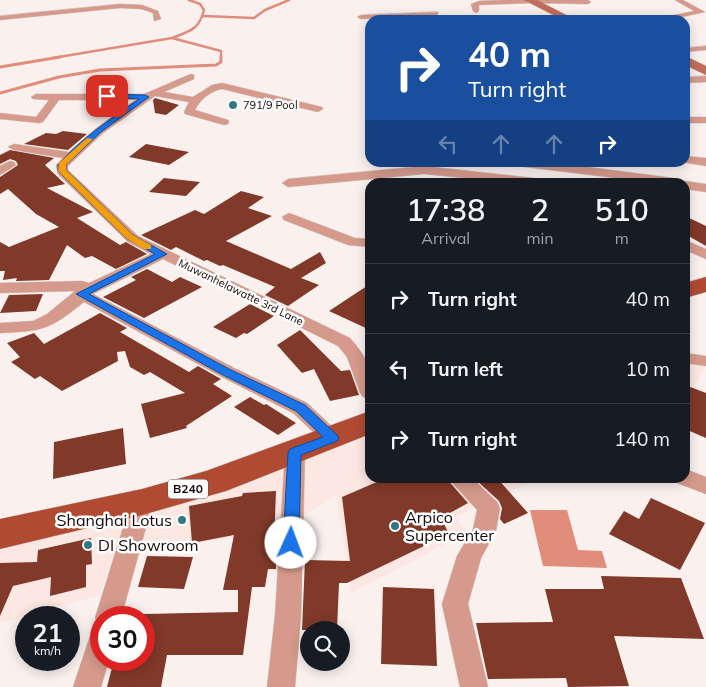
<!DOCTYPE html>
<html lang="en">
<head>
<meta charset="utf-8">
<style>
	body { margin:0; font-family:Mulish,sans-serif; background:#20242c; color:#f1f3f6; height:100vh; display:flex; flex-direction:column; font-size:19px; white-space:nowrap }
	* { box-sizing:border-box; margin:0 }
	p { font-size:16px; color:#9ea1a6 }
	.icon { flex:none; width:28px; height:28px; fill:none; stroke:currentColor; stroke-width:2; stroke-linecap:round; stroke-linejoin:round }
	.map { position:relative; flex:1; overflow:hidden }
	.panel { position:absolute; left:365px; top:178px; width:325px; height:305px; display:flex; flex-direction:column; background:#171b24; border-radius:15px; box-shadow:0 2px 12px #0003 }
	.panel>* { flex:none }
	.top-card { position:absolute; left:365px; top:15px; width:325px; height:152px; border-radius:15px; box-shadow:0 2px 12px #0003; background:#1a4fa0; color:#fff; overflow:hidden }
	.tools { position:absolute; left:300px; top:621px; display:grid; gap:10px }
	.tools a { display:grid; place-items:center; width:50px; height:50px; border-radius:50%; background:#171b24; box-shadow:0 2px 12px #0003; font-size:25px }
	.speed { position:absolute; left:15px; top:606px; display:flex; gap:10px; font-size:25px; font-weight:700; text-align:center }
	.speed>* { display:grid; place-content:center; width:65px; height:65px; border-radius:50%; background:#171b24; box-shadow:0 2px 12px #0003; line-height:1 }
	.speed small { font-size:12px; font-weight:400 }
	.speed .limit { border:8px solid #d22; background:#fff; color:#111 }
	.pin { position:absolute; display:grid; place-items:center; width:42px; height:42px; color:#fff; margin:-21px; border-radius:10px; box-shadow:0 2px 8px #0006 }
	.me { position:absolute; width:55px; margin:-28px; rotate:2deg; stroke-linejoin:round; filter:drop-shadow(0 0 4px #0008) }
	.turn { display:flex; align-items:center; gap:18px; height:105px; padding:0 20px; font-size:22px }
	.turn .icon { width:65px; height:65px; stroke-width:2.5 }
	.turn b { display:block; font-size:35px; line-height:42px }
	.lanes { display:flex; align-items:center; height:48px; padding:0 20px; background:#0003; justify-content:center; gap:25px; direction:ltr }
	.lanes .off { opacity:.35 }
	.eta { display:flex; justify-content:space-evenly; align-items:center; height:85px; text-align:center }
	.eta b { font-size:30px; font-weight:600; line-height:35px }
	ul { padding:0; list-style:none }
	li { display:flex; align-items:center; gap:15px; height:70px; padding:0 20px; border-top:1px solid #363941 }
	li div { flex:1 }
	li b { display:block; font-size:19px }
	li em { font-style:normal }
	.map>svg:first-child { display:block }
	.built { fill:#fce7e2 }
	.water { fill:#e08e7b }
	.lines { fill:none; stroke-linecap:round; stroke-linejoin:round }
	.stream-far1 { stroke:#e08e7b; stroke-width:2.5 }
	.stream { stroke:#e08e7b; stroke-width:3 }
	.building { fill:#813929 }
	.street-casing { stroke:#d5ccca; stroke-width:1 }
	.secondary-casing { stroke:#d5ccca; stroke-width:1 }
	.primary-casing { stroke:#d5ccca; stroke-width:1 }
	.street { fill:#d59a8c; fill-rule:evenodd }
	.secondary { fill:#c16d5a; fill-rule:evenodd }
	.primary { fill:#b04a33; fill-rule:evenodd }
	.route { fill:#1a73e8; stroke:#114b97 }
	.slow { fill:#f59e0b }
	.poi-dot { fill:#327785; stroke:#fff; stroke-width:2 }
	.labels { text-anchor:middle; stroke-width:5; stroke-linejoin:round; paint-order:stroke }
	.far-poi-label { font-size:11px; fill:#150806; stroke:#fff; text-anchor:start }
	.far-street-label { font-size:11px; fill:#150806; stroke:#fff }
	.shield { fill:#fff; stroke:#5b5251; stroke-width:1 }
	.shield-label { font-size:12px; font-weight:bold; fill:#150806 }
	.near-poi-label { font-size:16px; fill:#150806; stroke:#fff; text-anchor:start }
</style>
</head>
<body>
<div class="map">
<svg width="706" height="687" viewBox="0 0 706 687">
	<rect width="100%" height="100%" fill="#faf1ef"/>
	<!-- built -->
	<path class="built" d="M 685,360 L 706,365 L 685,402 Z
		M 370,429 L 370,478 L 539,478 L 455,517 L 468,532 L 351,593 L 336,496 L 274,533 L 139,550 L 111,561 L 100,595 L 0,623 L 0,541 Z"/>
	<!-- water -->
	<path class="water" d="M 530,510 L 567,510 L 578,550 L 602,551 L 607,568 L 543,566 Z"/>
	<g class="lines">
		<!-- stream-far1 -->
		<path class="stream-far1" d="M 203,16 L 254,18 L 265,10 L 289,0
			M 172,38 L 221,51 L 221,58
			M 53,58 L 172,38 C 190,31 199,30 204,10 L 200,4 L 189,0"/>
		<!-- stream -->
		<path class="stream" d="M 0,67 L 60,57
			M 0,93 L 59,77 L 100,70 L 216,65 L 221,62 L 221,57"/>
	</g>
	<!-- building -->
	<path class="building" d="M 155,98 L 179,105 L 166,115 L 155,113 L 153,100 Z
		M 63,131 L 87,134 L 68,150 L 24,144 L 46,133 L 56,134 Z
		M 146,144 L 189,152 L 169,165 L 129,157 Z
		M 10,150 L 54,158 L 45,165 L 65,184 L 47,188 L 93,212 L 77,218 L 120,245 L 126,242 L 147,254 L 116,269 L 92,256 L 85,258 L 67,245 L 49,280 L 16,281 L 17,278 L 3,280 L 5,271 L 0,271 L 0,242 L 9,247 L 59,227 L 36,214 L 8,189 L 0,194 L 0,177 L 18,165 L 16,161 L 10,159 L 0,164 L 0,155 Z
		M 164,178 L 200,182 L 186,196 L 149,192 Z
		M 241,191 L 264,197 L 248,208 L 272,216 L 226,241 L 291,269 L 320,252 L 326,263 L 301,278 L 319,285 L 288,306 L 265,295 L 275,287 L 223,265 L 220,266 L 207,260 L 204,261 L 176,247 L 171,250 L 141,235 L 195,210 L 204,214 Z
		M 685,216 L 706,226 L 706,246 L 685,234 Z
		M 147,269 L 172,282 L 180,277 L 202,287 L 144,318 L 103,297 L 136,280 L 131,277 Z
		M 370,284 L 370,330 L 329,311 Z
		M 43,294 L 36,311 L 0,313 L 9,295 Z
		M 250,304 L 274,316 L 247,334 L 244,333 L 236,338 L 213,327 Z
		M 100,313 L 127,328 L 120,332 L 189,372 L 198,366 L 221,379 L 213,384 L 232,396 L 186,426 L 187,428 L 150,438 L 141,404 L 185,393 L 150,372 L 144,375 L 130,367 L 125,351 L 117,352 L 118,361 L 62,391 L 40,376 L 35,379 L 11,362 L 20,357 L 7,343 L 34,333 L 44,344 Z
		M 300,330 L 341,371 L 350,370 L 359,395 L 330,401 L 314,369 L 302,373 L 277,345 Z
		M 685,385 L 706,393 L 706,438 L 685,429 Z
		M 250,397 L 264,405 L 266,404 L 296,423 L 278,435 L 234,407 Z
		M 123,428 L 126,464 L 53,479 L 54,442 Z
		M 386,478 L 446,478 L 468,503 L 441,518 L 449,534 L 347,583 L 339,583 L 337,630 L 302,630 L 305,560 L 350,561 L 342,497 Z
		M 474,478 L 497,478 L 528,513 L 504,524 L 500,519 L 502,508 L 499,501 Z
		M 276,491 L 274,545 L 277,545 L 276,569 L 268,569 L 265,587 L 252,587 L 243,655 L 167,655 L 161,687 L 107,687 L 114,660 L 144,660 L 144,614 L 238,612 L 238,590 L 223,590 L 234,535 L 192,543 L 189,506 L 242,496 L 243,493 Z
		M 651,498 L 705,523 L 680,570 L 609,534 L 624,511 L 639,519 Z
		M 91,538 L 92,564 L 86,565 L 86,587 L 50,596 L 51,577 L 13,586 L 0,616 L 0,563 L 37,562 L 38,550 Z
		M 147,556 L 193,557 L 184,589 L 138,587 Z
		M 601,576 L 681,578 L 704,639 L 614,636 L 629,686 L 568,687 L 566,678 L 488,679 L 476,623 L 553,622 L 545,589 L 604,589 Z
		M 383,587 L 434,589 L 437,666 L 381,664 Z"/>
	<g class="lines">
		<defs>
			<path id="street" d="M 505,0 L 588,0 L 591,2 L 588,4 L 532,3 L 479,5 L 479,11 L 476,13 L 473,11 L 471,4 L 479,1 Z
				M 675,0 L 683,0 L 705,12 L 668,20 L 652,20 L 694,11 Z
				M 120,4 L 142,5 L 158,11 L 161,19 L 154,21 L 153,13 L 141,9 L 120,8 L 0,20 L 0,16 Z
				M 438,12 L 438,14 L 436,15 L 361,19 L 357,17 L 361,15 Z
				M 706,46 L 706,50 L 685,52 L 685,48 Z
				M 191,74 L 194,75 L 194,79 L 164,92 L 193,97 L 212,85 L 222,83 L 322,107 L 323,109 L 318,112 L 222,89 C 210,91 200,100 195,110 L 228,120 L 229,122 L 228,124 L 224,125 L 185,114 L 184,112 L 189,102 L 155,96 L 103,133 L 68,166 L 68,170 L 138,236 L 350,338 C 371,362 370,368 370,399 L 363,397 L 360,393 L 347,357 L 338,346 L 163,259 L 93,294 L 234,368 L 307,403 L 339,433 L 342,438 L 339,443 L 332,445 L 325,443 L 293,413 L 220,376 L 84,302 C 49,330 44,331 0,333 L 0,323 L 33,321 L 47,314 L 75,291 L 0,293 L 0,283 L 82,281 L 89,283 L 151,254 L 128,242 L 58,174 L 56,165 L 63,158 L 14,150 L 8,147 L 14,144 L 69,152 L 95,129 L 135,100 L 59,100 L 43,122 L 39,123 L 0,119 L 0,113 L 36,117 L 49,100 L 33,99 L 31,97 L 36,94 L 144,94 Z
				M 706,76 L 706,82 L 685,83 L 685,77 Z
				M 685,117 L 706,117 L 706,123 L 685,123 Z
				M 685,156 L 706,158 L 706,166 L 681,162 L 685,162 Z
				M 10,161 L 14,162 L 16,165 L 0,175 L 0,166 Z
				M 511,162 L 549,162 L 673,178 L 679,182 L 648,182 L 517,166 Z
				M 424,166 L 534,178 L 540,182 L 505,182 L 424,174 L 288,187 L 282,183 L 288,179 Z
				M 685,181 L 706,184 L 706,192 L 685,189 L 685,182 L 680,182 Z
				M 289,213 L 355,238 L 370,239 L 370,247 L 348,245 L 284,220 L 282,217 Z
				M 685,240 L 706,249 L 706,259 L 685,250 Z
				M 685,353 L 706,356 L 706,366 L 685,363 Z
				M 295,446 L 302,448 L 305,453 L 301,615 L 295,687 L 267,687 L 275,615 L 285,453 L 288,448 Z
				M 685,469 L 706,477 L 706,494 L 677,483 L 674,478 L 685,478 Z
				M 448,478 L 472,478 L 497,502 L 500,508 L 496,531 L 481,558 L 468,604 L 488,687 L 460,687 L 442,604 L 457,556 L 473,529 L 477,510 Z
				M 142,493 L 150,496 L 153,502 L 121,618 L 101,618 L 101,660 L 109,660 L 101,687 L 73,687 L 92,630 L 101,627 L 95,618 L 131,502 L 134,496 Z"/>
			<path id="secondary" d="M 524,0 L 537,0 L 576,20 L 563,20 Z
				M 685,56 L 706,66 L 706,75 L 685,65 Z"/>
			<path id="primary" d="M 706,277 L 706,292 L 685,298 L 685,283 Z
				M 370,411 L 370,434 L 226,491 L 142,515 L 0,549 L 0,519 L 142,489 L 206,471 Z"/>
		</defs>
		<!-- street casing -->
		<use href="#street" class="street-casing"/>
		<!-- secondary casing -->
		<use href="#secondary" class="secondary-casing"/>
		<!-- primary casing -->
		<use href="#primary" class="primary-casing"/>
		<!-- street -->
		<use href="#street" class="street"/>
		<!-- secondary -->
		<use href="#secondary" class="secondary"/>
		<!-- primary -->
		<use href="#primary" class="primary"/>
	</g>
	<!-- route -->
	<path class="route" d="M 105,94 L 145,95 L 149,97 L 101,132 L 66,165 L 66,170 L 133,235 L 167,254 L 89,294 L 231,370 L 305,405 L 337,435 L 339,438 L 337,441 L 301,455 L 299,543 L 296,547 L 291,549 L 286,547 L 283,543 L 288,453 L 290,449 L 323,437 L 296,411 L 223,375 L 76,294 L 155,254 L 126,238 L 58,171 L 58,165 C 80,139 111,119 139,99 L 107,97 L 105,97 Z"/>
	<!-- slow -->
	<path class="slow" d="M 87,138 L 93,139 L 66,165 L 66,170 L 133,235 L 151,245 L 151,249 L 144,249 L 126,238 L 58,171 L 59,163 Z"/>
	<!-- markers -->
	<g class="poi-dot">
		<circle cx="233" cy="105" r="5"/>
		<circle cx="182" cy="520" r="5"/>
		<circle cx="395" cy="526" r="5"/>
		<circle cx="88" cy="545" r="5"/>
	</g>
	<g class="labels">
		<!-- far-poi labels -->
		<g class="far-poi-label">
			<text x="243" y="109">791/9 Pool</text>
		</g>
		<!-- far-street labels -->
		<g class="far-street-label">
			<text transform="translate(241 292) rotate(26)" y="4">Muwanhelawatte 3rd Lane</text>
		</g>
		<!-- shield labels -->
		<rect class="shield" x="168" y="479.5" width="40" height="19" rx="4"/>
		<g class="shield-label">
			<text x="188" y="493">B240</text>
		</g>
		<!-- near-poi labels -->
		<g class="near-poi-label">
			<text x="405" y="523">Arpico<tspan x="405" dy="18">Supercenter</tspan></text>
			<text x="172" y="526" text-anchor="end">Shanghai Lotus</text>
			<text x="98" y="551">DI Showroom</text>
		</g>
	</g>
</svg>
<div class="tools">
<a><svg class="icon" aria-label="search" viewBox="0 0 24 24"><circle cx="10" cy="10" r="6"/><path d="M15 15l6 6"/></svg></a>
</div>
<div class="speed"><div>21<small>km/h</small></div><div class="limit">30</div></div>
<div class="pin" style="left:107px;top:96px;background:#d93025"><svg class="icon" aria-label="arrive" viewBox="0 0 24 24"><path d="M6 21V4h12l-3 4 3 4H6"/></svg></div>
<svg class="me" style="left:291px;top:543px" viewBox="-20 -20 40 40"><circle r="19" fill="#fff"/><path d="M0-13L10 11 0 6-10 11z" fill="#1a73e8"/></svg>
<div class="top-card">
<div class="turn"><svg class="icon" aria-label="right" viewBox="0 0 24 24"><path d="M7 20v-9h11M14 6l5 5-5 5"/></svg><div><b>40 m</b>Turn right</div></div>
<div class="lanes"><svg class="icon off" aria-label="left" viewBox="0 0 24 24"><path d="M17 20v-9H6M10 6l-5 5 5 5"/></svg><svg class="icon off" aria-label="ahead" viewBox="0 0 24 24"><path d="M12 20V5M6 11l6-6 6 6"/></svg><svg class="icon off" aria-label="ahead" viewBox="0 0 24 24"><path d="M12 20V5M6 11l6-6 6 6"/></svg><svg class="icon" aria-label="right" viewBox="0 0 24 24"><path d="M7 20v-9h11M14 6l5 5-5 5"/></svg></div>
</div>
<section class="panel">
<div class="eta">
<div><b>17:38</b><p>Arrival</p></div>
<div><b>2</b><p>min</p></div>
<div><b>510</b><p>m</p></div>
</div>
<ul>
<li><svg class="icon" aria-label="right" viewBox="0 0 24 24"><path d="M7 20v-9h11M14 6l5 5-5 5"/></svg><div><b>Turn right</b></div><em>40 m</em></li>
<li><svg class="icon" aria-label="left" viewBox="0 0 24 24"><path d="M17 20v-9H6M10 6l-5 5 5 5"/></svg><div><b>Turn left</b></div><em>10 m</em></li>
<li><svg class="icon" aria-label="right" viewBox="0 0 24 24"><path d="M7 20v-9h11M14 6l5 5-5 5"/></svg><div><b>Turn right</b></div><em>140 m</em></li>
</ul>
</section>
</div>
</body>
</html>
